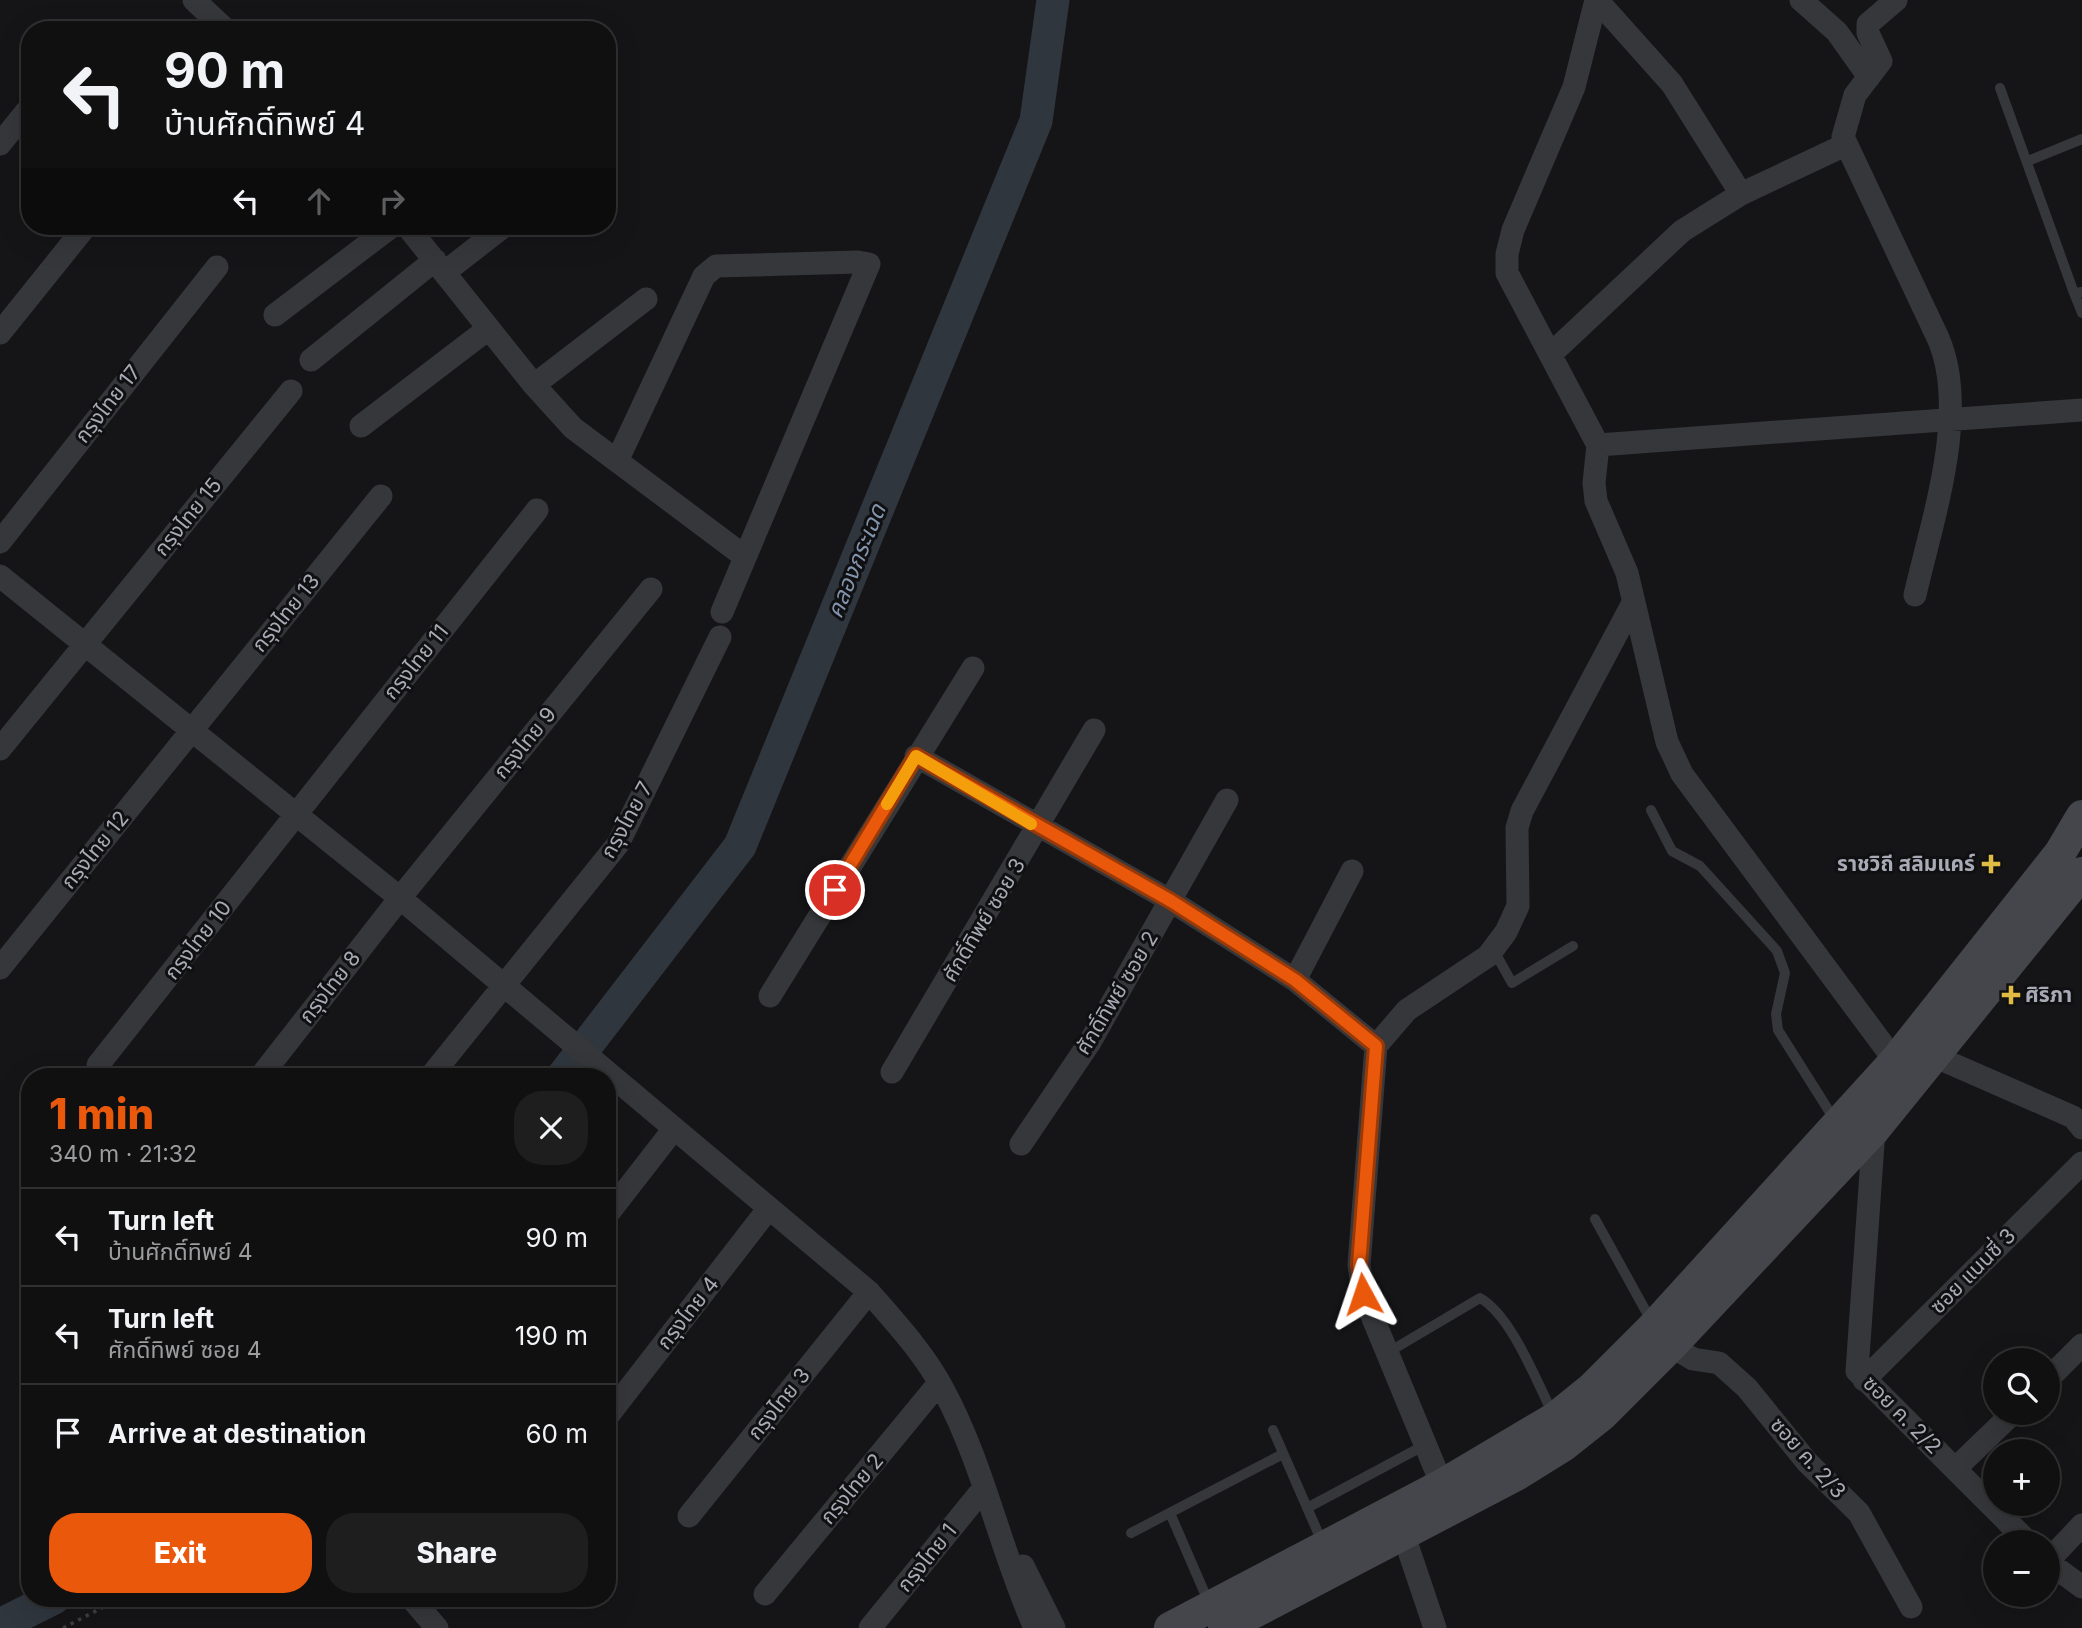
<!DOCTYPE html>
<html lang="en">
<head>
<meta charset="utf-8">
<style>
	body { margin:0; font-family:Inter,"Noto Sans Thai",sans-serif; background:#1e1e1f; color:#f1f3f6; height:100vh; display:flex; flex-direction:column; font-size:26px; white-space:nowrap }
	* { box-sizing:border-box; margin:0 }
	p { font-size:23px; color:#9c9d9f }
	.icon { flex:none; width:38px; height:38px; fill:none; stroke:currentColor; stroke-width:2; stroke-linecap:round; stroke-linejoin:round }
	.map { position:relative; flex:1; overflow:hidden }
	.side { position:absolute; left:21px; top:1068px; width:595px; height:539px; display:flex; flex-direction:column; background:#101011; border-radius:28px; box-shadow:0 7px 28px #0002,0 0 0 2px #303031 }
	.side>* { flex:none }
	.hud { position:absolute; left:21px; top:21px; width:595px; height:214px; border-radius:28px; box-shadow:0 7px 28px #0002,0 0 0 2px #303031; background:#101011; color:#f1f3f6; overflow:hidden }
	.tools { position:absolute; left:1983px; top:1348px; display:grid; gap:14px }
	.tools a { display:grid; place-items:center; width:77px; height:77px; border-radius:50%; background:#101011; box-shadow:0 7px 28px #0002,0 0 0 2px #303031; font-size:35px }
	.pin { position:absolute; display:grid; place-items:center; width:60px; height:60px; color:#fff; margin:-30px; border:4px solid #fff; border-radius:50%; box-shadow:0 2px 7px #0007 }
	.me { position:absolute; width:77px; margin:-38px; rotate:355deg; stroke-linejoin:round; filter:drop-shadow(0 0 5px #0008) }
	.turn { display:flex; align-items:center; gap:24px; height:147px; padding:0 28px; font-size:32px }
	.turn .icon { width:91px; height:91px; stroke-width:2.5 }
	.turn b { display:block; font-size:49px; line-height:60px }
	.lanes { display:flex; align-items:center; height:66px; padding:0 28px; background:#0003; justify-content:center; gap:35px; direction:ltr }
	.lanes .off { opacity:.35 }
	.round { display:grid; place-items:center; flex:none; width:74px; height:74px; border-radius:28px; background:#1e1e1f }
	.headline { display:flex; align-items:center; justify-content:space-between; height:119px; padding:0 28px }
	h1 { font-size:42px; font-weight:800; line-height:52px; color:#ea580c }
	.cta { display:flex; gap:14px; margin-top:auto; padding:14px 28px }
	.cta a { flex:1; height:80px; border-radius:28px; background:#ea580c; color:#fff; font-size:28px; font-weight:800; line-height:80px; text-align:center }
	.cta a+a { background:#1e1e1f; color:#f1f3f6 }
	ul { padding:0; list-style:none }
	li { display:flex; align-items:center; gap:21px; height:98px; padding:0 28px; border-top:2px solid #303031 }
	li div { flex:1 }
	li b { display:block; font-size:26px }
	li em { font-style:normal }
	.map>svg:first-child { display:block }
	.lines { fill:none; stroke-linecap:round; stroke-linejoin:round }
	.river { stroke:#30363e; stroke-width:33 }
	.path { stroke:#3d3e42; stroke-width:3.5; stroke-dasharray:3.5 5; stroke-linecap:butt }
	.lane { stroke:#36373b; stroke-width:10 }
	.street { stroke:#36373b; stroke-width:23 }
	.secondary { stroke:#45464b; stroke-width:32 }
	.route-casing { stroke:#983908; stroke-width:18 }
	.route { stroke:#ea580c; stroke-width:12 }
	.slow { stroke:#f59e0b; stroke-width:12 }
	.poi-dot { fill:#dfbb44; stroke:#101012; stroke-width:2.5 }
	.labels { text-anchor:middle; stroke-width:6; stroke-linejoin:round; paint-order:stroke }
	.street-label { font-size:21px; fill:#a8abb5; stroke:#101012 }
	.poi-label { font-size:21px; font-weight:bold; fill:#a8abb5; stroke:#101012; text-anchor:end }
	.water-label { font-size:23px; font-style:italic; fill:#8395ad; stroke:#101012 }
</style>
</head>
<body>
<div class="map">
<svg width="2082" height="1628" viewBox="0 0 2082 1628">
	<rect width="100%" height="100%" fill="#151517"/>
	<g class="lines">
		<!-- river -->
		<path class="river" d="M 563,1076 L 740,846 L 1036,121 L 1053,0
			M 0,1625 L 54,1598"/>
		<!-- path -->
		<path class="path" d="M 63,1628 L 121,1598"/>
		<!-- lane -->
		<path class="lane" d="M 2000,88 L 2074,293 L 2082,292
			M 2028,161 L 2082,139
			M 2074,293 L 2082,313
			M 1651,810 L 1672,851 L 1700,866 L 1777,951 L 1785,973 L 1776,1014 L 1778,1030 L 1836,1122
			M 1493,949 L 1512,983 L 1573,946
			M 1595,1219 L 1653,1324
			M 1387,1353 L 1480,1298 C 1512,1316 1537,1383 1554,1416
			M 1273,1430 L 1323,1544
			M 1307,1508 L 1425,1445
			M 1170,1513 L 1209,1603
			M 1131,1533 L 1283,1454"/>
		<!-- street -->
		<path class="street" d="M 194,0 L 226,30
			M 1596,0 L 1574,87 L 1513,230 L 1507,254 L 1507,273 L 1598,445 L 1594,483 L 1596,501 L 1627,573 L 1667,742 L 1682,774 L 1895,1061
			M 1597,0 L 1672,84 L 1741,194
			M 1801,0 L 1837,32 L 1869,77
			M 1896,0 L 1868,24 L 1868,33 L 1881,61 L 1855,95 L 1843,137 L 1938,338 C 1970,411 1932,520 1915,595
			M 0,144 L 26,112
			M 407,226 L 534,385 L 573,428 L 744,556
			M 445,272 L 504,226
			M 275,315 L 392,226
			M 0,333 L 86,226
			M 1552,353 L 1682,231 L 1741,194 L 1845,145
			M 311,360 L 435,260
			M 534,385 L 646,299
			M 361,426 L 488,329
			M 1598,445 L 2082,410
			M 617,461 L 704,276 L 716,266 L 858,262 L 869,264 L 722,612
			M 0,542 L 217,267
			M 0,576 L 400,898 L 869,1292 C 895,1322 924,1353 943,1389 C 984,1465 1000,1550 1035,1628
			M 0,749 L 291,391
			M 916,756 L 1171,901 L 1295,980 L 1376,1046
			M 0,968 L 381,496
			M 1295,980 L 1352,871
			M 770,996 L 973,668
			M 1936,1057 L 2073,1117 L 2082,1128
			M 98,1065 L 537,510
			M 892,1072 L 1094,730
			M 261,1076 L 400,898 L 651,589
			M 431,1076 L 618,844 L 720,637
			M 1874,1130 L 1857,1371 L 2028,1542
			M 1021,1144 L 1090,1042 L 1227,800
			M 607,1215 L 673,1130
			M 1671,1346 L 1693,1359 L 1719,1363 L 1747,1388 L 1807,1462 L 1859,1513 L 1911,1607
			M 2048,1379 L 2082,1345
			M 1864,1380 L 2082,1163
			M 607,1417 L 769,1208
			M 1956,1468 L 2014,1412
			M 1442,1485 L 1363,1294 L 1359,1265 L 1376,1046 L 1407,1010 L 1488,956 L 1506,932 L 1518,906 L 1517,828 L 1522,811 L 1633,603
			M 689,1516 L 869,1292
			M 1403,1533 L 1435,1628
			M 2048,1561 L 2082,1525
			M 2048,1562 L 2082,1587
			M 1023,1566 L 1054,1628
			M 765,1594 L 939,1383
			M 411,1598 L 437,1628
			M 870,1628 L 984,1488"/>
		<!-- secondary -->
		<path class="secondary" d="M 1170,1628 L 1442,1485 L 1555,1418 L 1591,1389 L 1654,1326 L 1895,1061 L 2060,853 L 2082,816
			M 1224,1628 L 1518,1474 L 1563,1446 L 1602,1415 L 1671,1346 L 1874,1130 L 2082,873"/>
	</g>
	<g class="lines">
		<defs>
			<path id="route" d="M 835,890 L 916,756 L 1171,901 L 1295,980 L 1376,1046 L 1359,1265 L 1363,1294"/>
		</defs>
		<!-- route casing -->
		<use href="#route" class="route-casing"/>
		<!-- route -->
		<use href="#route" class="route"/>
		<!-- slow -->
		<path class="slow" d="M 887,804 L 916,756 L 1031,824"/>
	</g>
	<!-- markers -->
	<g class="poi-dot">
		<path d="M1987.5 853.5h7v7h7v7h-7v7h-7v-7h-7v-7h7z"/>
		<path d="M2007.5 984.5h7v7h7v7h-7v7h-7v-7h-7v-7h7z"/>
	</g>
	<g class="labels">
		<!-- street labels -->
		<g class="street-label">
			<text transform="translate(108 404) rotate(-52)" y="7">กรุงไทย 17</text>
			<text transform="translate(188 517) rotate(-51)" y="7">กรุงไทย 15</text>
			<text transform="translate(286 613) rotate(-51)" y="7">กรุงไทย 13</text>
			<text transform="translate(416 662) rotate(-51)" y="7">กรุงไทย 11</text>
			<text transform="translate(525 743) rotate(-51)" y="7">กรุงไทย 9</text>
			<text transform="translate(627 820) rotate(-61)" y="7">กรุงไทย 7</text>
			<text transform="translate(95 850) rotate(-51)" y="7">กรุงไทย 12</text>
			<text transform="translate(984 920) rotate(-59)" y="7">ศักดิ์ทิพย์ ซอย 3</text>
			<text transform="translate(198 940) rotate(-52)" y="7">กรุงไทย 10</text>
			<text transform="translate(330 987) rotate(-52)" y="7">กรุงไทย 8</text>
			<text transform="translate(1117 993) rotate(-59)" y="7">ศักดิ์ทิพย์ ซอย 2</text>
			<text transform="translate(1973 1271) rotate(-45)" y="7">ซอย แนนซี่ 3</text>
			<text transform="translate(688 1313) rotate(-52)" y="7">กรุงไทย 4</text>
			<text transform="translate(779 1404) rotate(-51)" y="7">กรุงไทย 3</text>
			<text transform="translate(1902 1415) rotate(45)" y="7">ซอย ค. 2/2</text>
			<text transform="translate(1808 1458) rotate(48)" y="7">ซอย ค. 2/3</text>
			<text transform="translate(852 1489) rotate(-50)" y="7">กรุงไทย 2</text>
			<text transform="translate(927 1558) rotate(-51)" y="7">กรุงไทย 1</text>
		</g>
		<!-- poi labels -->
		<g class="poi-label">
			<text x="1975" y="871">ราชวิถี สลิมแคร์</text>
			<text x="2025" y="1002" text-anchor="start">ศิริภา</text>
		</g>
		<!-- water labels -->
		<g class="water-label">
			<text transform="translate(856 561) rotate(-68)" y="8">คลองกระเฉด</text>
		</g>
	</g>
</svg>
<div class="tools">
<a><svg class="icon" aria-label="search" viewBox="0 0 24 24"><circle cx="10" cy="10" r="6"/><path d="M15 15l6 6"/></svg></a>
<a>+</a>
<a>−</a>
</div>
<div class="pin" style="left:835px;top:890px;background:#d93025"><svg class="icon" aria-label="arrive" viewBox="0 0 24 24"><path d="M6 21V4h12l-3 4 3 4H6"/></svg></div>
<svg class="me" style="left:1363px;top:1294px" viewBox="-20 -20 40 40"><path d="M0-17L14 15 0 8-14 15z" fill="#ea580c" stroke="#fff" stroke-width="4"/></svg>
<div class="hud">
<div class="turn"><svg class="icon" aria-label="left" viewBox="0 0 24 24"><path d="M17 20v-9H6M10 6l-5 5 5 5"/></svg><div><b>90 m</b>บ้านศักดิ์ทิพย์ 4</div></div>
<div class="lanes"><svg class="icon" aria-label="left" viewBox="0 0 24 24"><path d="M17 20v-9H6M10 6l-5 5 5 5"/></svg><svg class="icon off" aria-label="ahead" viewBox="0 0 24 24"><path d="M12 20V5M6 11l6-6 6 6"/></svg><svg class="icon off" aria-label="right" viewBox="0 0 24 24"><path d="M7 20v-9h11M14 6l5 5-5 5"/></svg></div>
</div>
<section class="side">
<div class="headline"><div><h1>1 min</h1><p>340 m · 21:32</p></div><a class="round"><svg class="icon" aria-label="close" viewBox="0 0 24 24"><path d="M6 6l12 12M18 6L6 18"/></svg></a></div>
<ul>
<li><svg class="icon" aria-label="left" viewBox="0 0 24 24"><path d="M17 20v-9H6M10 6l-5 5 5 5"/></svg><div><b>Turn left</b><p>บ้านศักดิ์ทิพย์ 4</p></div><em>90 m</em></li>
<li><svg class="icon" aria-label="left" viewBox="0 0 24 24"><path d="M17 20v-9H6M10 6l-5 5 5 5"/></svg><div><b>Turn left</b><p>ศักดิ์ทิพย์ ซอย 4</p></div><em>190 m</em></li>
<li><svg class="icon" aria-label="arrive" viewBox="0 0 24 24"><path d="M6 21V4h12l-3 4 3 4H6"/></svg><div><b>Arrive at destination</b></div><em>60 m</em></li>
</ul>
<div class="cta"><a>Exit</a><a>Share</a></div>
</section>
</div>
</body>
</html>
